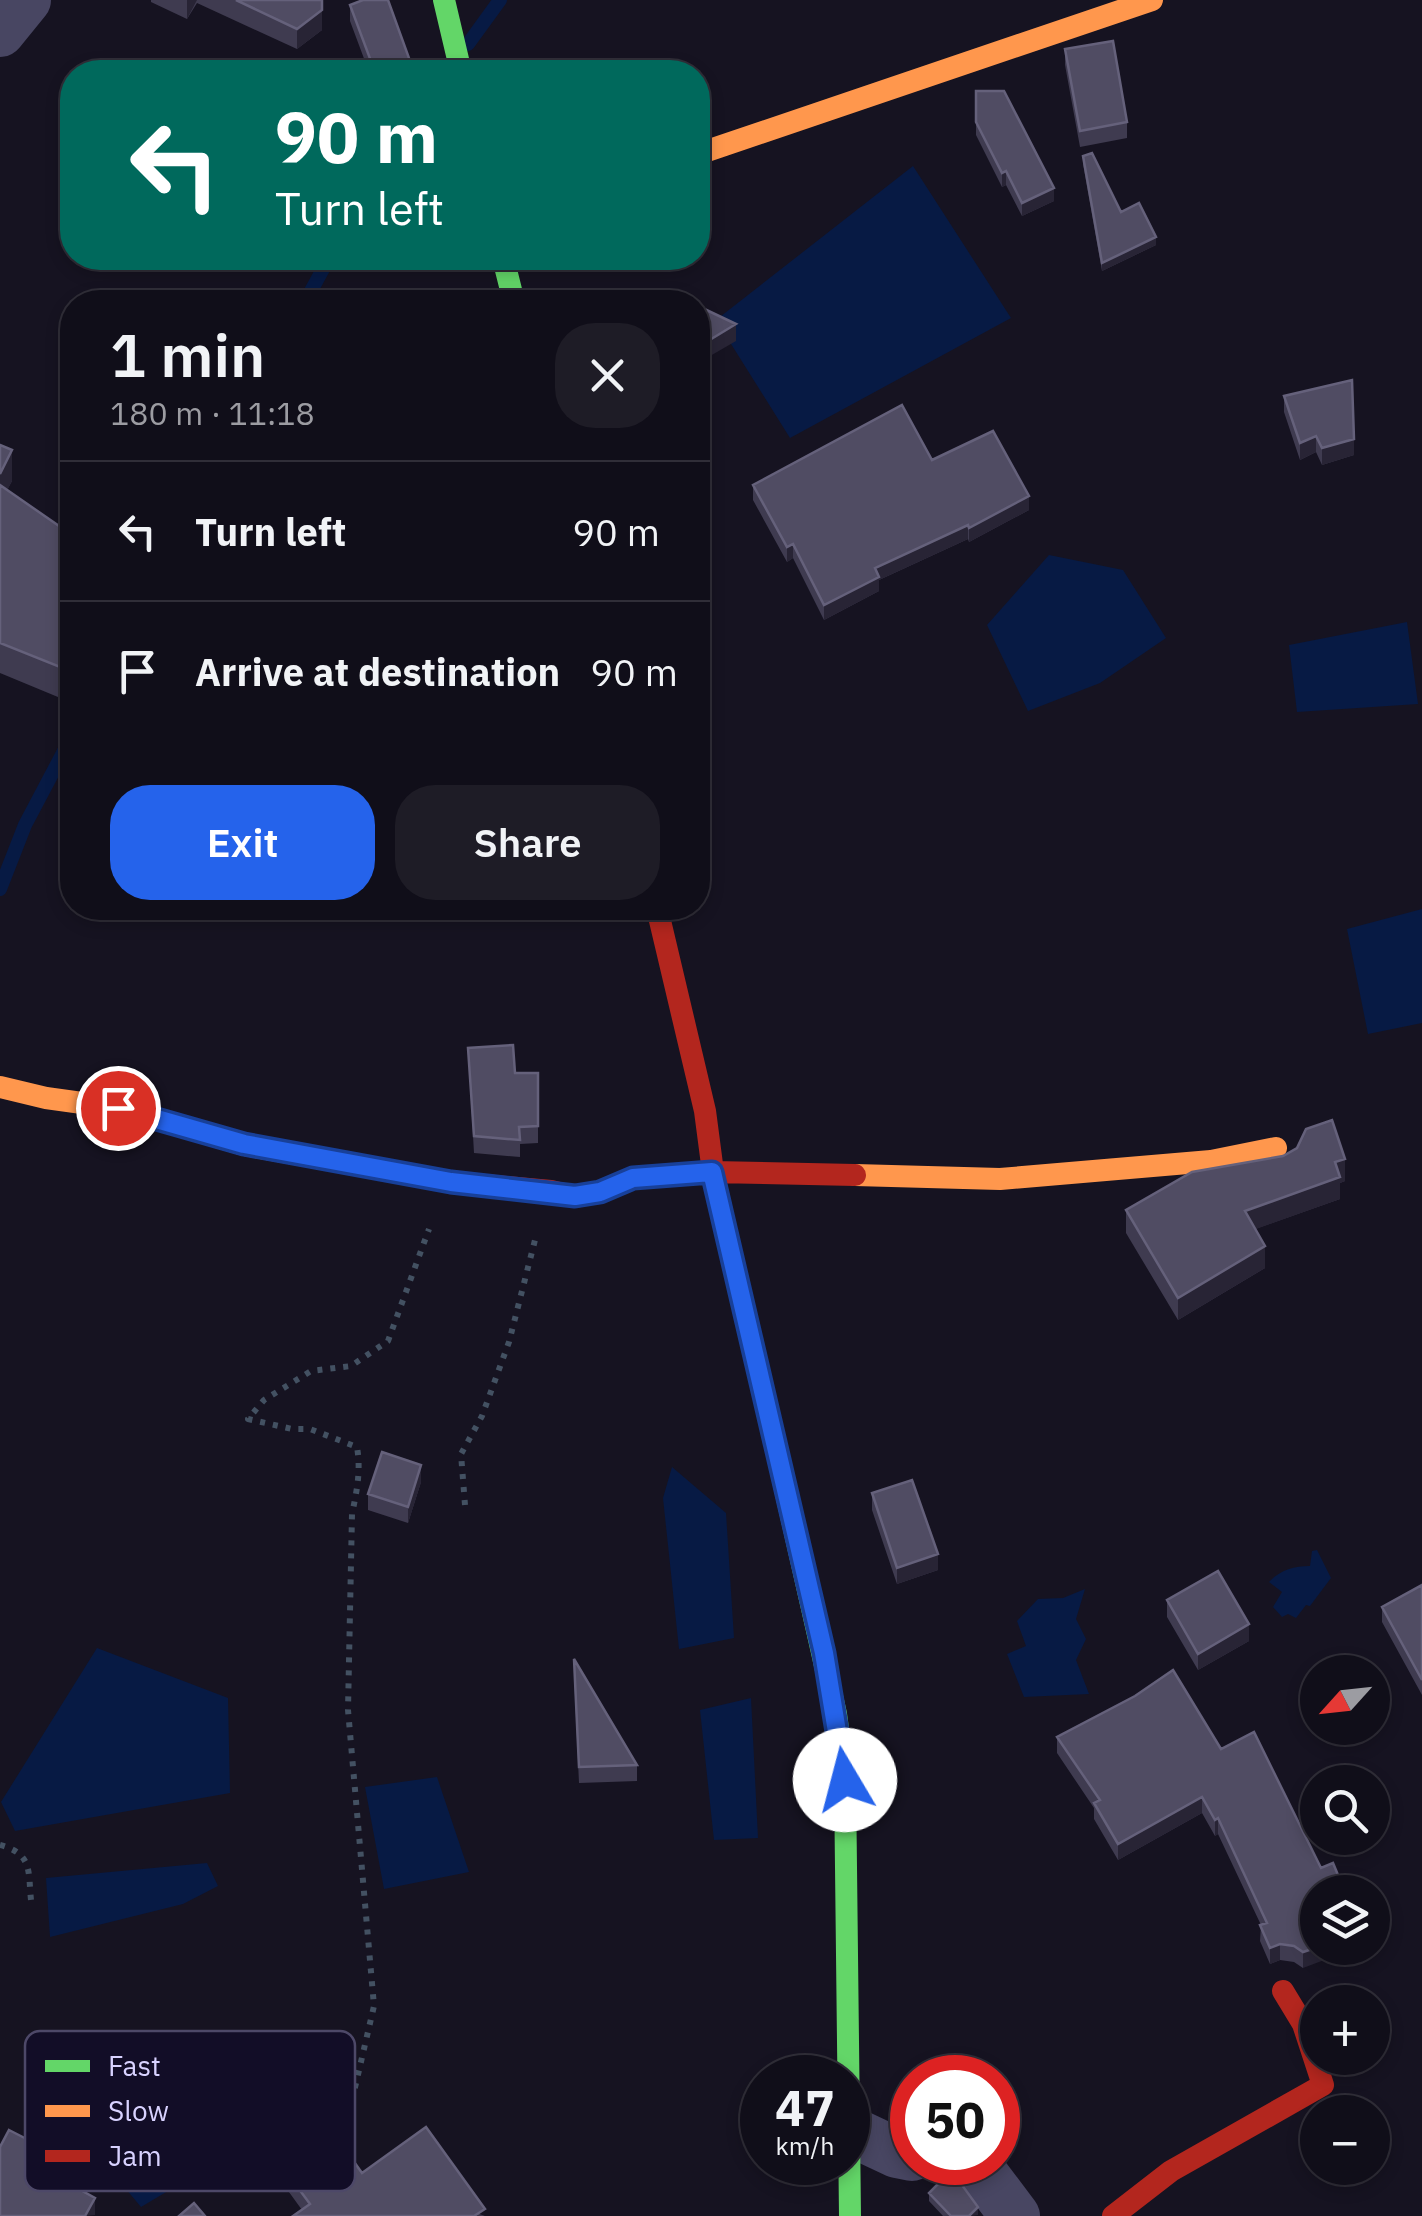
<!DOCTYPE html>
<html lang="en">
<head>
<meta charset="utf-8">
<style>
	body { margin:0; font-family:"IBM Plex Sans",sans-serif; background:#1e1c26; color:#f1f3f6; height:100vh; display:flex; flex-direction:column; font-size:38px; white-space:nowrap }
	* { box-sizing:border-box; margin:0 }
	p { font-size:32px; color:#9c9ca2 }
	.icon { flex:none; width:55px; height:55px; fill:none; stroke:currentColor; stroke-width:2; stroke-linecap:round; stroke-linejoin:round }
	.map { position:relative; flex:1; overflow:hidden }
	.side { position:absolute; left:60px; top:290px; width:650px; height:630px; display:flex; flex-direction:column; background:#100e19; border-radius:40px; box-shadow:0 5px 15px #0003,0 0 0 2px #302e38 }
	.side>* { flex:none }
	.top-card { position:absolute; left:60px; top:60px; width:650px; height:210px; border-radius:40px; box-shadow:0 5px 15px #0003,0 0 0 2px #302e38; background:#00695c; color:#fff; overflow:hidden }
	.needle { width:65px; rotate:243deg }
	.controls { position:absolute; left:1300px; top:1655px; display:grid; gap:20px }
	.controls a { display:grid; place-items:center; width:90px; height:90px; border-radius:50%; background:#100e19; box-shadow:0 5px 15px #0003,0 0 0 2px #302e38; font-size:50px }
	.speed { position:absolute; left:740px; top:2055px; display:flex; gap:20px; font-size:50px; font-weight:700; text-align:center }
	.speed>* { display:grid; place-content:center; width:130px; height:130px; border-radius:50%; background:#100e19; box-shadow:0 5px 15px #0003,0 0 0 2px #302e38; line-height:1 }
	.speed small { font-size:25px; font-weight:400 }
	.speed .limit { border:15px solid #d22; background:#fff; color:#111 }
	.pin { position:absolute; display:grid; place-items:center; width:85px; height:85px; color:#fff; margin:-42px; border:5px solid #fff; border-radius:50%; box-shadow:0 2px 10px #0007 }
	.me { position:absolute; width:110px; margin:-55px; rotate:352deg; stroke-linejoin:round; filter:drop-shadow(0 0 8px #0008) }
	.turn { display:flex; align-items:center; gap:35px; height:210px; padding:0 50px; font-size:45px }
	.turn .icon { width:130px; height:130px; stroke-width:2.5 }
	.turn b { display:block; font-size:70px; line-height:85px }
	.round { display:grid; place-items:center; flex:none; width:105px; height:105px; border-radius:40px; background:#1e1c26 }
	.headline { display:flex; align-items:center; justify-content:space-between; height:170px; padding:0 50px }
	h1 { font-size:60px; font-weight:600; line-height:75px }
	.button { display:flex; gap:20px; margin-top:auto; padding:20px 50px }
	.button a { flex:1; height:115px; border-radius:40px; background:#2563eb; color:#fff; font-size:40px; font-weight:600; line-height:115px; text-align:center }
	.button a+a { background:#1e1c26; color:#f1f3f6 }
	ul { padding:0; list-style:none }
	li { display:flex; align-items:center; gap:30px; height:140px; padding:0 50px; border-top:2px solid #302e38 }
	li div { flex:1 }
	li b { display:block; font-size:38px }
	li em { font-style:normal }
	.map>svg:first-child { display:block }
	.water { fill:#071a44 }
	.lines { fill:none; stroke-linecap:round; stroke-linejoin:round }
	.stream { stroke:#071a44; stroke-width:14 }
	.path { stroke:#435162; stroke-width:6; stroke-dasharray:5 8; stroke-linecap:butt }
	.street { stroke:#484662; stroke-width:50 }
	.fast { stroke:#63d668; stroke-width:22 }
	.slow { stroke:#ff974d; stroke-width:22 }
	.jam { stroke:#b3261e; stroke-width:22 }
	.wall { fill:#3f3b50 }
	.shaded-wall { fill:#282435 }
	.building { fill:#504c63; stroke:#65617b; stroke-width:2.5 }
	.route-casing { stroke:#184099; stroke-width:25 }
	.route { stroke:#2563eb; stroke-width:18 }
	.key { fill:#120d27; stroke:#4d4868; stroke-width:2.5 }
	.key-label { font-size:28px; fill:#d8d2ff }
</style>
</head>
<body>
<div class="map">
<svg width="1422" height="2216" viewBox="0 0 1422 2216">
	<rect width="100%" height="100%" fill="#161321"/>
	<!-- water -->
	<path class="water" d="M 913,166 L 1011,318 L 790,438 L 716,320 Z
		M 1049,555 L 1123,570 L 1166,638 L 1100,683 L 1028,711 L 987,625 Z
		M 1407,622 L 1418,704 L 1297,712 L 1289,645 Z
		M 1422,909 L 1422,1023 L 1368,1034 L 1347,929 Z
		M 672,1467 L 726,1513 L 734,1638 L 679,1649 L 663,1498 Z
		M 1317,1550 L 1331,1578 L 1310,1606 L 1306,1605 L 1296,1618 L 1288,1614 L 1282,1617 L 1273,1607 L 1282,1592 L 1269,1582 C 1280,1570 1294,1566 1310,1566 L 1312,1551 Z
		M 1085,1589 L 1076,1619 L 1086,1639 L 1076,1660 L 1089,1694 L 1024,1697 L 1007,1654 L 1026,1646 L 1017,1621 L 1038,1599 L 1063,1598 Z
		M 97,1648 L 228,1698 L 230,1793 L 15,1831 L 1,1802 Z
		M 751,1698 L 758,1838 L 714,1840 L 700,1710 Z
		M 437,1777 L 469,1872 L 384,1889 L 365,1787 Z
		M 207,1863 L 218,1886 L 183,1904 L 50,1937 L 46,1878 Z
		M 228,2039 L 303,2057 L 183,2182 L 141,2207 L 50,2098 Z"/>
	<g class="lines">
		<!-- stream -->
		<path class="stream" d="M 468,44 L 500,0
			M 305,302 L 329,258
			M 0,889 L 25,825 L 72,736"/>
		<!-- path -->
		<path class="path" d="M 465,1505 L 461,1454 L 482,1416 L 509,1342 L 535,1240
			M 0,1845 C 33,1854 28,1871 31,1900
			M 346,2126 L 374,2006 L 348,1710 L 352,1514 C 357,1490 361,1471 357,1447 L 310,1429 L 292,1429 L 248,1419 L 264,1400 L 311,1371 L 351,1366 L 388,1341 L 429,1229"/>
		<!-- street -->
		<path class="street" d="M 0,32 L 26,0
			M 848,2130 L 897,2153 L 912,2156
			M 951,2162 L 978,2167 L 1015,2216"/>
		<!-- fast -->
		<path class="fast" d="M 444,0 L 461,72
			M 503,258 L 514,302
			M 753,1348 L 836,1714 L 845,1780 L 850,2216"/>
		<!-- slow -->
		<path class="slow" d="M 698,154 L 1152,0
			M 0,1087 L 46,1098 L 118,1108 L 244,1145 L 396,1172
			M 855,1175 L 1000,1179 L 1211,1161 L 1276,1148"/>
		<!-- jam -->
		<path class="jam" d="M 657,908 L 705,1111 L 713,1172 L 753,1348
			M 396,1172 L 451,1182 L 551,1191 L 575,1197 L 600,1192 L 633,1178 L 713,1172 L 855,1175
			M 1113,2216 L 1171,2171 L 1323,2085 L 1303,2024 L 1283,1991"/>
	</g>
	<!-- wall -->
	<path class="wall" d="M 151,0 L 322,0 L 322,30 L 297,49 L 197,3 L 187,19 L 151,2 Z
		M 350,5 L 414,72 L 369,72 L 350,21 Z
		M 1065,49 L 1127,122 L 1127,138 L 1080,147 L 1065,65 Z
		M 976,91 L 1054,201 L 1022,216 L 1006,185 L 1002,187 L 976,135 Z
		M 1083,156 L 1121,212 L 1156,245 L 1102,271 L 1083,164 Z
		M 1284,396 L 1354,455 L 1322,465 L 1316,452 L 1300,460 L 1284,412 Z
		M 0,445 L 12,481 L 7,490 L 72,535 L 70,702 L 0,673 Z
		M 932,460 L 1029,510 L 969,542 L 968,539 L 879,580 L 879,591 L 824,620 L 793,558 L 787,562 L 753,500 L 753,485 Z
		M 468,1048 L 515,1073 L 538,1073 L 538,1143 L 520,1144 L 520,1157 L 474,1153 Z
		M 1297,1148 L 1345,1181 L 1340,1183 L 1340,1199 L 1255,1229 L 1265,1268 L 1178,1320 L 1126,1233 L 1126,1210 L 1283,1156 Z
		M 421,1482 L 408,1523 L 368,1510 L 368,1494 Z
		M 872,1493 L 938,1570 L 897,1584 L 872,1510 Z
		M 1422,1585 L 1422,1695 L 1382,1622 L 1382,1607 Z
		M 1167,1600 L 1249,1641 L 1198,1670 L 1167,1617 Z
		M 574,1675 L 637,1765 L 637,1781 L 579,1783 Z
		M 1057,1737 L 1221,1749 L 1321,1868 L 1303,1968 L 1294,1962 L 1280,1960 L 1270,1964 L 1260,1941 L 1261,1925 L 1218,1834 L 1215,1836 L 1202,1813 L 1118,1860 L 1094,1819 L 1094,1808 L 1057,1753 Z
		M 273,2154 L 362,2173 L 485,2216 L 302,2210 L 273,2170 Z
		M 929,2193 L 978,2215 L 943,2216 L 929,2201 Z"/>
	<!-- shaded-wall -->
	<path class="shaded-wall" d="M 187,0 L 197,0 L 187,19 Z
		M 322,10 L 322,30 L 297,49 L 297,29 Z
		M 1006,171 L 1006,185 L 1002,187 L 1002,173 Z
		M 1054,188 L 1054,201 L 1022,216 L 1022,203 Z
		M 1156,237 L 1156,245 L 1102,271 L 1102,263 Z
		M 736,324 L 736,341 L 698,363 L 698,347 Z
		M 1316,436 L 1316,452 L 1300,460 L 1300,443 Z
		M 1354,439 L 1354,455 L 1322,465 L 1322,448 Z
		M 12,450 L 12,481 L 0,504 L 0,474 Z
		M 1029,496 L 1029,510 L 969,542 L 969,528 Z
		M 968,525 L 968,539 L 879,580 L 879,591 L 824,620 L 824,605 L 875,568 Z
		M 793,544 L 793,558 L 787,562 L 787,547 Z
		M 72,668 L 72,698 L 70,702 L 70,671 Z
		M 1345,1159 L 1345,1181 L 1340,1183 L 1340,1199 L 1245,1233 L 1245,1211 L 1335,1162 Z
		M 1265,1246 L 1265,1268 L 1178,1320 L 1178,1298 Z
		M 421,1465 L 421,1482 L 408,1523 L 408,1507 Z
		M 938,1554 L 938,1570 L 897,1584 L 897,1568 Z
		M 1249,1624 L 1249,1641 L 1198,1670 L 1198,1654 Z
		M 1202,1797 L 1202,1813 L 1118,1860 L 1118,1844 Z
		M 1218,1818 L 1218,1834 L 1215,1836 L 1215,1820 Z
		M 1280,1944 L 1280,1960 L 1270,1964 L 1270,1948 Z
		M 1318,1948 L 1356,1948 L 1303,1968 L 1303,1952 Z
		M 50,2151 L 50,2167 L 41,2184 L 41,2168 Z
		M 95,2198 L 95,2215 L 85,2216 Z
		M 978,2207 L 978,2215 L 969,2216 Z"/>
	<!-- building -->
	<path class="building" d="M 236,0 L 322,0 L 322,10 L 297,29 Z
		M 363,0 L 388,0 L 414,72 L 375,72 L 350,5 Z
		M 1113,41 L 1127,122 L 1080,131 L 1065,49 Z
		M 976,91 L 1004,91 L 1054,188 L 1022,203 L 1006,171 L 1002,173 L 976,122 Z
		M 1092,153 L 1121,212 L 1139,203 L 1156,237 L 1102,263 L 1083,156 Z
		M 698,306 L 736,324 L 698,347 Z
		M 1352,380 L 1354,439 L 1322,448 L 1316,436 L 1300,443 L 1284,396 Z
		M 902,405 L 932,460 L 993,431 L 1029,496 L 969,528 L 968,525 L 875,568 L 879,577 L 824,605 L 793,544 L 787,547 L 753,485 Z
		M 0,445 L 12,450 L 0,474 Z
		M 0,485 L 72,535 L 72,668 L 70,671 L 0,643 Z
		M 513,1045 L 515,1073 L 538,1073 L 538,1126 L 519,1127 L 520,1140 L 474,1136 L 468,1048 Z
		M 1332,1120 L 1345,1159 L 1335,1162 L 1340,1177 L 1245,1211 L 1265,1246 L 1178,1298 L 1126,1210 L 1192,1172 L 1283,1156 L 1297,1148 L 1306,1129 Z
		M 382,1452 L 421,1465 L 408,1507 L 368,1494 Z
		M 912,1480 L 938,1554 L 897,1568 L 872,1493 Z
		M 1218,1571 L 1249,1624 L 1198,1654 L 1167,1600 Z
		M 1422,1585 L 1422,1680 L 1382,1607 Z
		M 574,1659 L 637,1765 L 579,1767 Z
		M 1173,1670 L 1221,1749 L 1254,1732 L 1321,1868 L 1333,1863 L 1345,1892 L 1318,1892 L 1318,1947 L 1303,1952 L 1294,1946 L 1280,1944 L 1270,1948 L 1260,1925 L 1267,1923 L 1218,1818 L 1215,1820 L 1202,1797 L 1118,1844 L 1094,1803 L 1100,1800 L 1057,1737 L 1135,1696 Z
		M 322,2117 L 362,2173 L 426,2127 L 485,2209 L 474,2216 L 293,2216 L 310,2204 L 273,2154 Z
		M 9,2130 L 50,2151 L 41,2168 L 95,2198 L 85,2216 L 0,2216 L 0,2147 Z
		M 942,2180 L 962,2185 L 978,2207 L 969,2216 L 951,2216 L 929,2193 Z
		M 194,2203 L 205,2216 L 179,2216 Z"/>
	<g class="lines">
		<defs>
			<path id="route" d="M 118,1108 L 244,1144 L 451,1182 L 575,1196 L 600,1192 L 633,1178 L 712,1172 L 824,1653 L 845,1780"/>
		</defs>
		<!-- route casing -->
		<use href="#route" class="route-casing"/>
		<!-- route -->
		<use href="#route" class="route"/>
	</g>
	<!-- legend -->
	<rect x="25" y="2031" width="330" height="160" rx="15" class="key"/>
	<rect x="45" y="2060" width="45" height="12" fill="#63d668"/>
	<rect x="45" y="2105" width="45" height="12" fill="#ff974d"/>
	<rect x="45" y="2150" width="45" height="12" fill="#b3261e"/>
	<g class="key-label">
		<text x="108" y="2076">Fast</text>
		<text x="108" y="2121">Slow</text>
		<text x="108" y="2166">Jam</text>
	</g>
</svg>
<div class="controls">
<a><svg class="needle" viewBox="-14 -14 28 28"><path d="M0-13l5 13h-10z" fill="#e53935"/><path d="M0 13l5-13h-10z" fill="#9c9ca2"/></svg></a>
<a><svg class="icon" aria-label="search" viewBox="0 0 24 24"><circle cx="10" cy="10" r="6"/><path d="M15 15l6 6"/></svg></a>
<a><svg class="icon" aria-label="layers" viewBox="0 0 24 24"><path d="M12 4l9 5-9 5-9-5zM3 14l9 5 9-5"/></svg></a>
<a>+</a>
<a>−</a>
</div>
<div class="speed"><div>47<small>km/h</small></div><div class="limit">50</div></div>
<div class="pin" style="left:118px;top:1108px;background:#d93025"><svg class="icon" aria-label="arrive" viewBox="0 0 24 24"><path d="M6 21V4h12l-3 4 3 4H6"/></svg></div>
<svg class="me" style="left:845px;top:1780px" viewBox="-20 -20 40 40"><circle r="19" fill="#fff"/><path d="M0-13L10 11 0 6-10 11z" fill="#2563eb"/></svg>
<div class="top-card">
<div class="turn"><svg class="icon" aria-label="left" viewBox="0 0 24 24"><path d="M17 20v-9H6M10 6l-5 5 5 5"/></svg><div><b>90 m</b>Turn left</div></div>
</div>
<section class="side">
<div class="headline"><div><h1>1 min</h1><p>180 m · 11:18</p></div><a class="round"><svg class="icon" aria-label="close" viewBox="0 0 24 24"><path d="M6 6l12 12M18 6L6 18"/></svg></a></div>
<ul>
<li><svg class="icon" aria-label="left" viewBox="0 0 24 24"><path d="M17 20v-9H6M10 6l-5 5 5 5"/></svg><div><b>Turn left</b></div><em>90 m</em></li>
<li><svg class="icon" aria-label="arrive" viewBox="0 0 24 24"><path d="M6 21V4h12l-3 4 3 4H6"/></svg><div><b>Arrive at destination</b></div><em>90 m</em></li>
</ul>
<div class="button"><a>Exit</a><a>Share</a></div>
</section>
</div>
</body>
</html>
